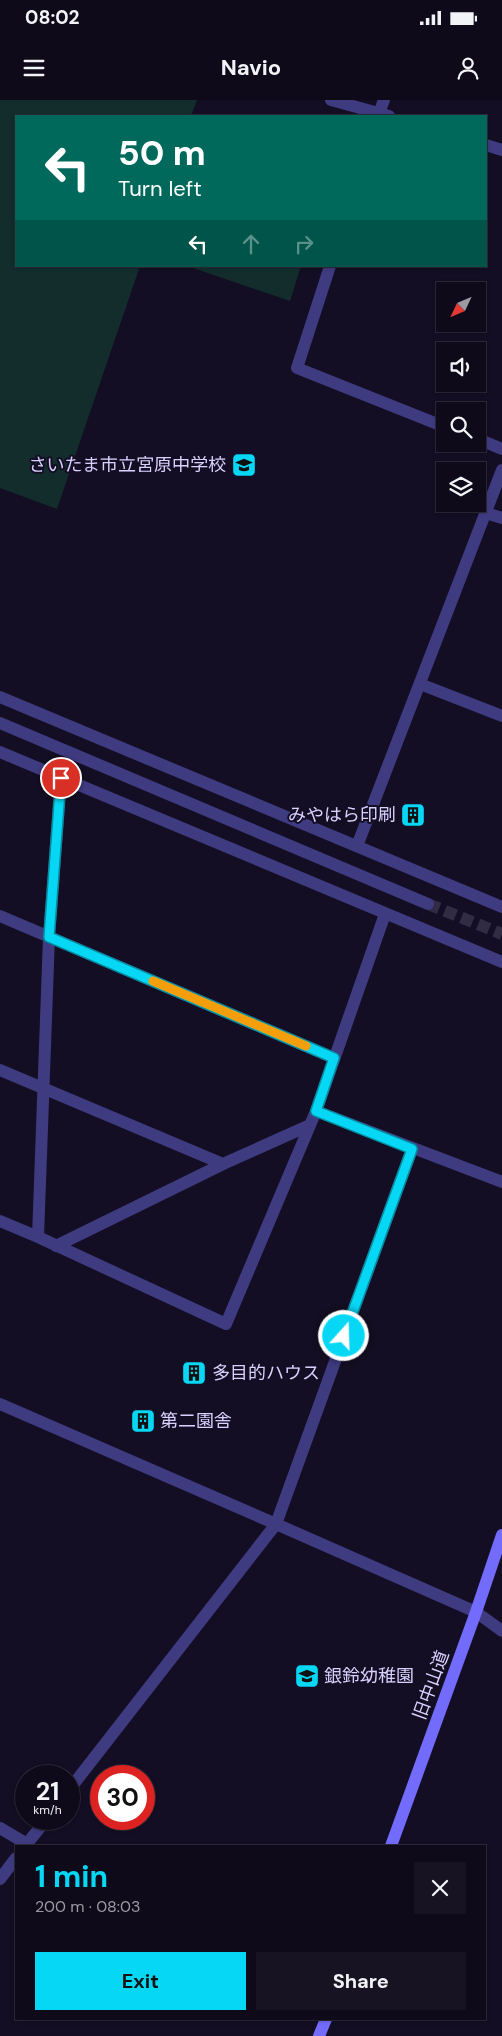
<!DOCTYPE html>
<html lang="en">
<head>
<meta charset="utf-8">
<style>
	body { margin:0; font-family:"DM Sans","Noto Sans JP",sans-serif; background:#171323; color:#f1f3f6; height:100vh; display:flex; flex-direction:column; font-size:19px; white-space:nowrap }
	* { box-sizing:border-box; margin:0 }
	p { font-size:16px; color:#9b9aa2 }
	.icon { flex:none; width:28px; height:28px; fill:none; stroke:currentColor; stroke-width:2; stroke-linecap:round; stroke-linejoin:round }
	.map { position:relative; flex:1; overflow:hidden }
	.side { position:absolute; left:15px; top:1745px; width:471px; height:175px; display:flex; flex-direction:column; background:#0e0a1a; border-radius:0px; box-shadow:0 1px 4px #0004,0 0 0 1px #2e2b39 }
	.side>* { flex:none }
	.banner { position:absolute; left:15px; top:15px; width:472px; height:152px; border-radius:0px; box-shadow:0 1px 4px #0004,0 0 0 1px #2e2b39; background:#00695c; color:#fff; overflow:hidden }
	.needle { width:32px; rotate:226deg }
	.buttons { position:absolute; left:436px; top:182px; display:grid; gap:10px }
	.buttons a { display:grid; place-items:center; width:50px; height:50px; border-radius:0px; background:#0e0a1a; box-shadow:0 1px 4px #0004,0 0 0 1px #2e2b39; font-size:25px }
	.speed { position:absolute; left:15px; top:1665px; display:flex; gap:10px; font-size:25px; font-weight:700; text-align:center }
	.speed>* { display:grid; place-content:center; width:65px; height:65px; border-radius:50%; background:#0e0a1a; box-shadow:0 1px 4px #0004,0 0 0 1px #2e2b39; line-height:1 }
	.speed small { font-size:12px; font-weight:400 }
	.speed .limit { border:8px solid #d22; background:#fff; color:#111 }
	.pin { position:absolute; display:grid; place-items:center; width:42px; height:42px; color:#fff; margin:-21px; border:2px solid #fff; border-radius:50%; box-shadow:0 1px 5px #0007 }
	.me { position:absolute; width:55px; margin:-28px; rotate:20deg; stroke-linejoin:round; filter:drop-shadow(0 0 4px #0008) }
	.turn { display:flex; align-items:center; gap:18px; height:105px; padding:0 20px; font-size:22px }
	.turn .icon { width:65px; height:65px; stroke-width:2.5 }
	.turn b { display:block; font-size:35px; line-height:42px }
	.lanes { display:flex; align-items:center; height:48px; padding:0 20px; background:#0003; justify-content:center; gap:25px; direction:ltr }
	.lanes .off { opacity:.35 }
	.round { display:grid; place-items:center; flex:none; width:52px; height:52px; border-radius:0px; background:#171323 }
	.headline { display:flex; align-items:center; justify-content:space-between; height:85px; padding:0 20px }
	h1 { font-size:30px; font-weight:700; line-height:38px; color:#06d7f5 }
	.cta { display:flex; gap:10px; margin-top:auto; padding:10px 20px }
	.cta a { flex:1; height:58px; border-radius:0px; background:#06d7f5; color:#111; font-size:20px; font-weight:700; line-height:58px; text-align:center }
	.cta a+a { background:#171323; color:#f1f3f6 }
	.status { display:flex; justify-content:space-between; align-items:center; height:35px; padding:0 25px; background:#0e0a1a; direction:ltr }
	.status svg { height:14px; fill:currentColor }
	header { display:flex; justify-content:space-between; align-items:center; height:65px; padding:0 20px; background:#0e0a1a; font-size:22px; font-weight:700 }
	.map>svg:first-child { display:block }
	.green { fill:#122d2c }
	.lines { fill:none; stroke-linecap:round; stroke-linejoin:round }
	.tertiary-tunnel { stroke:#312b44; stroke-width:12; stroke-dasharray:12 6; stroke-linecap:butt }
	.minor { stroke:#3f3b81; stroke-width:12 }
	.tertiary { stroke:#3f3b81; stroke-width:12 }
	.secondary { stroke:#726bfb; stroke-width:12 }
	.route-casing { stroke:#048c9f; stroke-width:12 }
	.route { stroke:#06d7f5; stroke-width:9 }
	.slow { stroke:#f59e0b; stroke-width:9 }
	.labels { text-anchor:middle; stroke-width:4; stroke-linejoin:round; paint-order:stroke }
	.poi-label { font-size:18px; fill:#d8d1fe; stroke:#130e23; text-anchor:start }
	.street-label { font-size:18px; fill:#d8d1fe; stroke:#130e23 }
</style>
</head>
<body>
<div class="status"><b>08:02</b><svg viewBox="0 0 49 12"><path d="M0 12V9h3v3zM5 12V6h3v6zM10 12V3h3v9zM15 12V0h3v12zM26 1h20v11H26zM47 4h2v5h-2z"/></svg></div>
<header><svg class="icon" aria-label="menu" viewBox="0 0 24 24"><path d="M4 6h16M4 12h16M4 18h16"/></svg>Navio<svg class="icon" aria-label="person" viewBox="0 0 24 24"><circle cx="12" cy="8" r="4"/><path d="M4 21q1-7 8-7t8 7"/></svg></header>
<div class="map">
<svg width="502" height="1936" viewBox="0 0 502 1936">
	<rect width="100%" height="100%" fill="#130e23"/>
	<!-- green -->
	<path class="green" d="M 0,0 L 197,0 L 191,16 L 16,16 L 16,166 L 140,166 L 57,409 L 0,388 Z
		M 187,166 L 301,166 L 290,201 Z"/>
	<g class="lines">
		<!-- tertiary-tunnel -->
		<path class="tertiary-tunnel" d="M 428,804 L 502,834"/>
		<!-- minor -->
		<path class="minor" d="M 378,16 L 384,0
			M 330,166 L 297,268 L 445,327
			M 478,339 L 502,349
			M 486,413 L 502,418
			M 420,584 L 502,616
			M 0,816 L 334,958
			M 0,970 L 223,1064
			M 316,1011 L 502,1082
			M 412,1049 L 276,1424 L 476,1512 L 502,1531
			M 0,1121 L 38,1137 L 226,1224 L 316,1011 L 385,814
			M 38,1137 L 49,837 L 61,678
			M 56,1146 L 223,1064 L 310,1025
			M 0,1304 L 276,1424 L 69,1690
			M 0,1728 L 27,1744
			M 25,1746 L 47,1719
			M 0,1779 L 16,1758"/>
		<!-- tertiary -->
		<path class="tertiary" d="M 331,0 L 389,16
			M 486,45 L 502,50
			M 0,597 L 502,807
			M 0,623 L 428,804
			M 0,652 L 502,862
			M 357,746 L 502,370"/>
		<!-- secondary -->
		<path class="secondary" d="M 391,1746 L 476,1512 L 502,1435
			M 319,1936 L 326,1919"/>
	</g>
	<g class="lines">
		<defs>
			<path id="route" d="M 61,678 L 49,837 L 334,958 L 316,1011 L 412,1049 L 344,1236"/>
		</defs>
		<!-- route casing -->
		<use href="#route" class="route-casing"/>
		<!-- route -->
		<use href="#route" class="route"/>
		<!-- slow -->
		<path class="slow" d="M 153,881 L 306,946"/>
	</g>
	<!-- icons -->
	<defs>
		<symbol id="school-square" viewBox="-11 -11 22 22"><rect x="-9" y="-9" width="18" height="18" rx="4" fill="#06d7f5" stroke="#130e23"/><path d="M0-5L7-2L0 1L-7-2ZM-4 1L0 2.5L4 1V4Q0 6-4 4Z" fill="#111"/></symbol>
		<symbol id="building-square" viewBox="-11 -11 22 22"><rect x="-9" y="-9" width="18" height="18" rx="4" fill="#06d7f5" stroke="#130e23"/><path d="M-4-6H4V6H1V3H-1V6H-4ZM-2.5-4.3h1.7v1.8h-1.7ZM.8-4.3h1.7v1.8H.8ZM-2.5-1h1.7V.8h-1.7ZM.8-1h1.7V.8H.8Z" fill="#111"/></symbol>
	</defs>
	<g fill-rule="evenodd">
		<use href="#school-square" x="230" y="351" width="28" height="28"/>
		<use href="#building-square" x="399" y="701" width="28" height="28"/>
		<use href="#building-square" x="180" y="1259" width="28" height="28"/>
		<use href="#building-square" x="129" y="1307" width="28" height="28"/>
		<use href="#school-square" x="293" y="1562" width="28" height="28"/>
	</g>
	<g class="labels">
		<!-- poi labels -->
		<g class="poi-label">
			<text x="226" y="371" text-anchor="end">さいたま市立宮原中学校</text>
			<text x="396" y="721" text-anchor="end">みやはら印刷</text>
			<text x="212" y="1279">多目的ハウス</text>
			<text x="160" y="1327">第二園舎</text>
			<text x="324" y="1582">銀鈴幼稚園</text>
		</g>
		<!-- street labels -->
		<g class="street-label">
			<text transform="translate(431 1585) rotate(-70)" y="6">旧中山道</text>
		</g>
	</g>
</svg>
<div class="buttons">
<a><svg class="needle" viewBox="-14 -14 28 28"><path d="M0-13l5 13h-10z" fill="#e53935"/><path d="M0 13l5-13h-10z" fill="#9b9aa2"/></svg></a>
<a><svg class="icon" aria-label="sound" viewBox="0 0 24 24"><path d="M4 9h4l5-4v14l-5-4H4zM17 9q2 3 0 6"/></svg></a>
<a><svg class="icon" aria-label="search" viewBox="0 0 24 24"><circle cx="10" cy="10" r="6"/><path d="M15 15l6 6"/></svg></a>
<a><svg class="icon" aria-label="layers" viewBox="0 0 24 24"><path d="M12 4l9 5-9 5-9-5zM3 14l9 5 9-5"/></svg></a>
</div>
<div class="speed"><div>21<small>km/h</small></div><div class="limit">30</div></div>
<div class="pin" style="left:61px;top:678px;background:#d93025"><svg class="icon" aria-label="arrive" viewBox="0 0 24 24"><path d="M6 21V4h12l-3 4 3 4H6"/></svg></div>
<svg class="me" style="left:344px;top:1236px" viewBox="-20 -20 40 40"><circle r="17" fill="#06d7f5" stroke="#fff" stroke-width="3"/><path d="M0-11L8 9 0 5-8 9z" fill="#fff"/></svg>
<div class="banner">
<div class="turn"><svg class="icon" aria-label="left" viewBox="0 0 24 24"><path d="M17 20v-9H6M10 6l-5 5 5 5"/></svg><div><b>50 m</b>Turn left</div></div>
<div class="lanes"><svg class="icon" aria-label="left" viewBox="0 0 24 24"><path d="M17 20v-9H6M10 6l-5 5 5 5"/></svg><svg class="icon off" aria-label="ahead" viewBox="0 0 24 24"><path d="M12 20V5M6 11l6-6 6 6"/></svg><svg class="icon off" aria-label="right" viewBox="0 0 24 24"><path d="M7 20v-9h11M14 6l5 5-5 5"/></svg></div>
</div>
<section class="side">
<div class="headline"><div><h1>1 min</h1><p>200 m · 08:03</p></div><a class="round"><svg class="icon" aria-label="close" viewBox="0 0 24 24"><path d="M6 6l12 12M18 6L6 18"/></svg></a></div>
<div class="cta"><a>Exit</a><a>Share</a></div>
</section>
</div>
</body>
</html>
